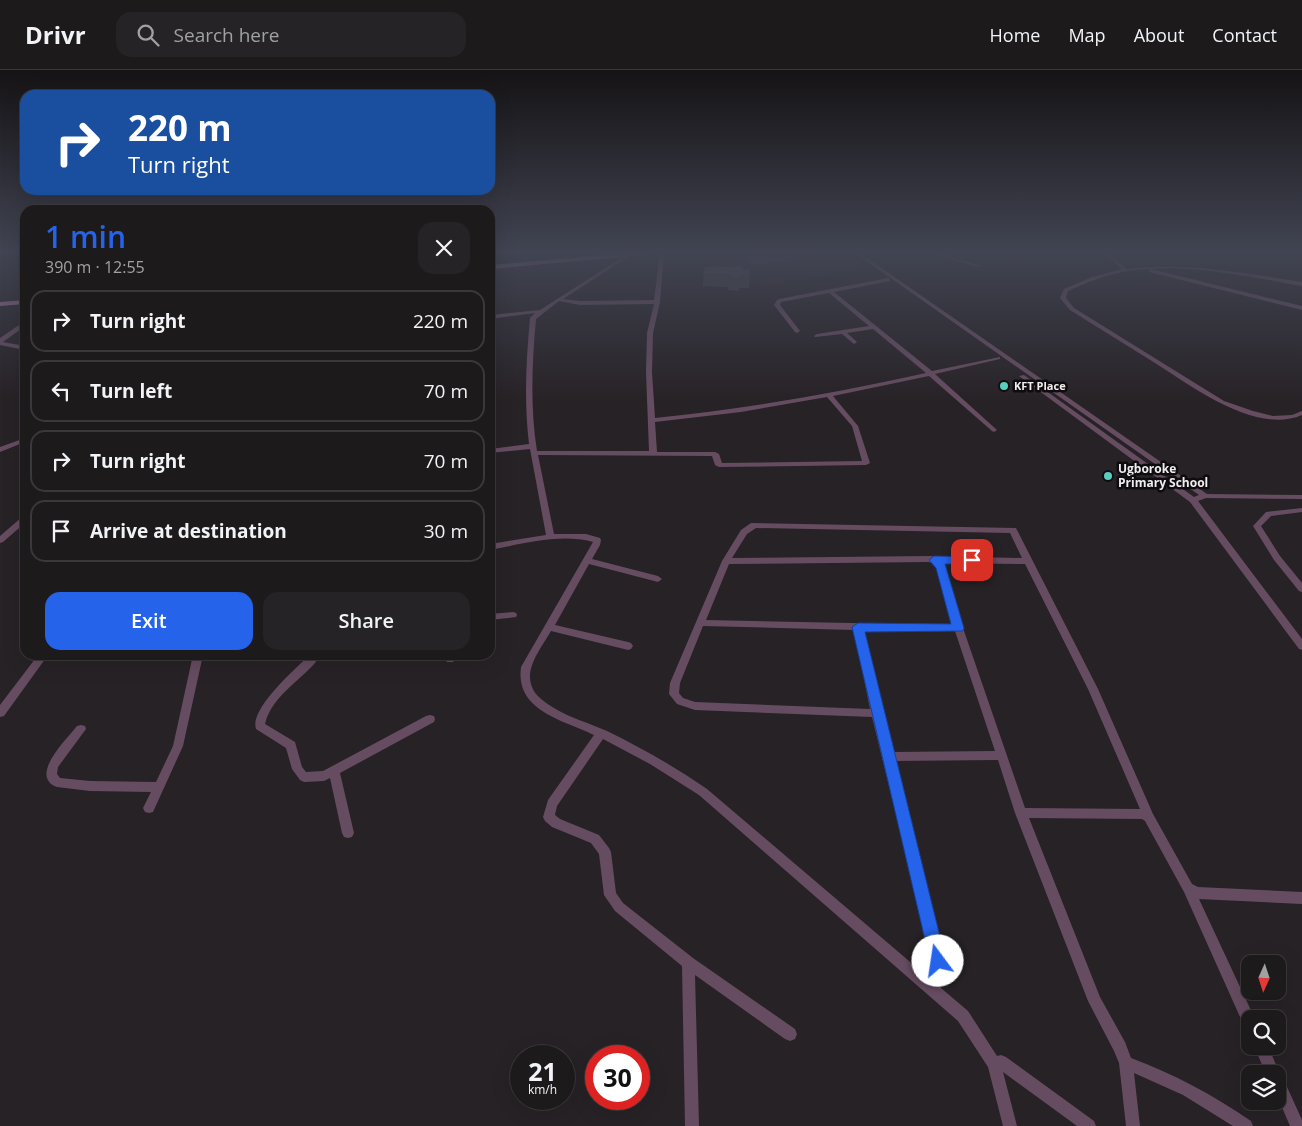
<!DOCTYPE html>
<html lang="en">
<head>
<meta charset="utf-8">
<style>
	body { margin:0; font-family:"Open Sans",sans-serif; background:#252325; color:#f1f3f6; height:100vh; display:flex; flex-direction:column; font-size:19px; white-space:nowrap }
	* { box-sizing:border-box; margin:0 }
	p { font-size:16px; color:#a0a1a3 }
	.icon { flex:none; width:28px; height:28px; fill:none; stroke:currentColor; stroke-width:2; stroke-linecap:round; stroke-linejoin:round }
	.map { position:relative; flex:1; overflow:hidden }
	.sheet { position:absolute; left:20px; top:135px; width:475px; height:455px; display:flex; flex-direction:column; background:#1d1a1c; border-radius:15px; box-shadow:0 5px 20px #0002,0 0 0 1px #3b383b }
	.sheet>* { flex:none }
	.banner { position:absolute; left:20px; top:20px; width:475px; height:105px; border-radius:15px; box-shadow:0 5px 20px #0002,0 0 0 1px #3b383b; background:#1a4fa0; color:#fff; overflow:hidden }
	.needle { width:32px; rotate:183deg }
	.fabs { position:absolute; left:1241px; top:885px; display:grid; gap:10px }
	.fabs a { display:grid; place-items:center; width:45px; height:45px; border-radius:10px; background:#1d1a1c; box-shadow:0 5px 20px #0002,0 0 0 1px #3b383b; font-size:25px }
	.speed { position:absolute; left:510px; top:975px; display:flex; gap:10px; font-size:25px; font-weight:700; text-align:center }
	.speed>* { display:grid; place-content:center; width:65px; height:65px; border-radius:50%; background:#1d1a1c; box-shadow:0 5px 20px #0002,0 0 0 1px #3b383b; line-height:1 }
	.speed small { font-size:12px; font-weight:400 }
	.speed .limit { border:8px solid #d22; background:#fff; color:#111 }
	.pin { position:absolute; display:grid; place-items:center; width:42px; height:42px; color:#fff; margin:-21px; border-radius:10px; box-shadow:0 2px 8px #0006 }
	.me { position:absolute; width:55px; margin:-28px; rotate:346deg; stroke-linejoin:round; filter:drop-shadow(0 0 4px #0008) }
	.turn { display:flex; align-items:center; gap:18px; height:105px; padding:0 25px; font-size:22px }
	.turn .icon { width:65px; height:65px; stroke-width:2.5 }
	.turn b { display:block; font-size:35px; line-height:42px }
	.round { display:grid; place-items:center; flex:none; width:52px; height:52px; border-radius:15px; background:#252325 }
	.overview { display:flex; align-items:center; justify-content:space-between; height:85px; padding:0 25px }
	h1 { font-size:30px; font-weight:600; line-height:38px; color:#2563eb }
	.button { display:flex; gap:10px; margin-top:auto; padding:10px 25px }
	.button a { flex:1; height:58px; border-radius:15px; background:#2563eb; color:#fff; font-size:20px; font-weight:600; line-height:58px; text-align:center }
	.button a+a { background:#252325; color:#f1f3f6 }
	ul { padding:0; list-style:none }
	li { display:flex; align-items:center; gap:15px; height:62px; margin:0 10px 8px; padding:0 15px; border:2px solid #3b383b; border-radius:15px }
	li div { flex:1 }
	li b { display:block; font-size:19px }
	li em { font-style:normal }
	header { display:flex; align-items:center; gap:30px; box-sizing:border-box; height:70px; padding:0 25px; background:#1d1a1c; border-bottom:1px solid #3b383b }
	header strong { font-size:24px }
	nav { display:flex; gap:28px; margin-inline-start:auto; font-size:18px }
	.search { width:350px; height:45px; background:#252325; display:flex; align-items:center; gap:12px; box-sizing:border-box; padding:0 18px; border-radius:15px; color:#a0a1a3; font-size:19px }
	.map>svg:first-child { display:block }
	.built { fill:#322830 }
	.green { fill:#5f2c57 }
	.lines { fill:none; stroke-linecap:round; stroke-linejoin:round }
	.minor { fill:#664c61; fill-rule:evenodd }
	.major { fill:#a8739f; fill-rule:evenodd }
	.wall { fill:#433f42 }
	.building { fill:#4e494d; stroke:#373336 }
	.route { fill:#2563eb; stroke:#184099 }
	.poi-dot { fill:#59cebe; stroke:#0e0c0e; stroke-width:2 }
	.labels { text-anchor:middle; stroke-width:5; stroke-linejoin:round; paint-order:stroke }
	.far-poi-label { font-size:11px; font-weight:bold; fill:#f0edef; stroke:#0e0c0e; text-anchor:start }
	.poi-label { font-size:12px; font-weight:bold; fill:#f0edef; stroke:#0e0c0e; text-anchor:start }
</style>
</head>
<body>
<header>
<strong>Drivr</strong>
<div class="search"><svg class="icon" aria-label="search" viewBox="0 0 24 24"><circle cx="10" cy="10" r="6"/><path d="M15 15l6 6"/></svg>Search here</div>
<nav><a>Home</a><a>Map</a><a>About</a><a>Contact</a></nav>
</header>
<div class="map">
<svg width="1302" height="1056" viewBox="0 0 1302 1056">
	<rect width="100%" height="100%" fill="#272226"/>
	<!-- built -->
	<path class="built" d="M 726,183 L 844,183 L 866,198 L 765,215 L 728,203 Z"/>
	<!-- green -->
	<path class="green" d="M 742,183 L 827,183 L 827,184 L 755,195 L 748,192 Z"/>
	<g class="lines">
		<!-- minor -->
		<path class="minor" d="M 660,183 L 664,183 L 660,232 L 653,263 L 652,302 L 655,348 C 746,339 836,323 926,303 L 873,259 L 847,263 L 857,272 L 854,274 L 842,264 L 815,267 L 814,266 L 817,264 L 869,256 L 829,223 L 781,232 L 780,235 L 800,261 L 797,263 L 795,262 L 774,235 L 777,230 L 779,229 L 888,208 L 890,209 L 890,211 L 834,222 L 932,301 L 1000,287 L 1000,289 L 935,304 L 997,360 L 994,362 L 992,361 L 929,306 L 833,326 L 858,356 L 870,393 L 866,395 L 719,397 L 715,395 L 712,386 L 538,385 L 554,464 L 586,464 L 600,468 L 601,470 L 600,475 L 592,489 L 658,506 L 662,509 L 658,512 L 589,494 L 555,555 L 628,572 L 631,573 L 633,576 L 631,579 L 628,580 L 551,561 C 542,577 524,598 532,617 C 535,626 546,633 554,638 C 570,648 589,653 607,661 C 642,678 675,697 707,719 L 929,908 L 932,891 L 872,647 L 695,640 L 677,634 L 669,624 L 670,613 L 722,491 L 741,460 L 751,453 L 1016,458 L 1098,619 L 1153,744 L 1192,814 L 1198,817 L 1302,822 L 1302,834 L 1199,829 L 1255,949 L 1250,949 L 1250,960 L 1245,958 L 1184,822 L 1145,751 L 1142,749 L 1029,748 L 1100,927 L 1125,972 L 1131,988 C 1174,1004 1213,1025 1251,1051 L 1253,1056 L 1233,1056 L 1183,1025 L 1134,1003 L 1140,1056 L 1126,1056 L 1119,993 L 1114,981 L 1088,931 L 1015,743 L 998,690 L 893,691 L 944,891 L 941,918 L 968,941 L 997,986 L 1001,985 L 1006,987 L 1094,1051 L 1096,1056 L 1077,1056 L 1003,1002 L 1017,1056 L 1003,1056 L 988,997 L 958,951 L 699,725 L 650,694 L 603,669 L 557,736 L 555,745 L 560,749 L 599,765 L 609,778 L 611,782 L 616,823 L 623,833 L 693,888 L 795,959 L 797,964 L 795,969 L 790,971 L 785,969 L 695,905 L 699,1056 L 685,1056 L 682,896 L 615,841 L 604,825 L 599,784 L 591,773 L 552,757 L 545,751 L 543,747 L 548,730 L 594,665 C 563,650 515,641 521,597 L 593,472 C 560,463 522,474 490,480 L 490,474 L 546,465 L 530,379 L 490,383 L 490,379 L 529,374 C 524,332 526,291 530,248 L 535,243 L 490,249 L 490,245 L 540,240 L 626,185 L 628,185 L 628,187 L 563,229 L 580,231 L 654,230 ZM 559,231 L 580,235 L 654,234 L 647,263 L 646,302 L 649,381 L 537,381 C 530,337 532,293 536,249 ZM 827,327 L 852,356 L 862,391 L 722,393 L 719,384 L 715,382 L 657,382 L 655,352 L 741,342 ZM 756,458 L 1010,463 L 1022,488 L 930,486 L 732,488 L 747,464 ZM 929,492 L 936,495 L 953,555 L 706,550 L 729,494 ZM 944,493 L 1025,494 L 1088,619 L 1140,739 L 1025,738 L 963,558 ZM 703,556 L 854,560 L 870,639 L 695,632 L 683,628 L 679,623 L 680,613 ZM 863,560 L 955,561 L 995,681 L 891,682 Z
			M 855,183 L 860,183 L 1207,424 L 1302,425 L 1302,429 L 1206,428 L 1198,431 L 1302,569 L 1302,580 L 1299,579 L 1190,432 L 1019,306 L 1024,305 L 1194,427 L 1199,425 Z
			M 933,183 L 939,183 L 982,196 L 977,197 L 933,184 Z
			M 1103,183 L 1108,183 L 1127,199 C 1187,192 1244,203 1302,212 L 1302,216 C 1244,206 1182,191 1123,202 C 1103,206 1086,213 1068,221 L 1066,228 L 1074,238 L 1224,331 L 1253,341 L 1273,346 L 1292,345 L 1302,341 L 1302,345 C 1256,365 1193,317 1155,293 C 1127,275 1098,258 1070,240 L 1060,228 L 1064,219 L 1092,207 L 1122,199 Z
			M 1151,199 L 1302,236 L 1302,240 L 1149,202 L 1149,200 Z
			M 25,251 L 25,256 L 3,272 L 25,276 L 25,280 L 0,275 L 0,268 Z
			M 25,368 L 25,372 L 0,382 L 0,377 Z
			M 1302,438 L 1302,442 L 1271,446 L 1261,456 L 1280,486 L 1302,513 L 1302,522 L 1299,521 L 1274,490 L 1253,456 L 1266,442 Z
			M 25,446 L 25,453 L 3,472 L 0,473 L 0,466 L 22,447 Z
			M 513,542 L 516,543 L 517,545 L 516,547 L 490,550 L 490,544 Z
			M 38,585 L 48,585 L 4,646 L 0,647 L 0,635 Z
			M 193,585 L 203,585 L 183,676 L 153,742 L 149,743 L 145,742 L 143,738 L 151,722 L 90,721 L 57,717 C 28,706 67,669 77,656 L 81,655 L 85,656 L 86,659 L 58,697 L 57,704 L 60,708 L 90,711 L 156,712 L 173,676 Z
			M 310,585 L 321,585 C 305,609 272,624 265,654 L 295,672 L 302,697 L 306,702 L 323,701 L 426,646 L 430,645 L 434,646 L 435,649 L 434,652 L 340,703 L 354,763 L 352,767 L 348,768 L 344,767 L 342,763 L 330,708 L 324,711 L 304,712 L 300,710 L 292,699 L 286,678 L 256,659 C 249,639 296,598 310,585 Z
			M 443,585 L 453,585 L 455,589 L 453,592 L 447,592 Z
			M 1254,976 L 1268,976 L 1280,1004 L 1279,1006 L 1283,1008 L 1302,1050 L 1302,1056 L 1290,1056 L 1278,1028 L 1278,1004 L 1266,1004 Z"/>
		<!-- major -->
		<path class="major" d="M 627,183 L 648,183 L 645,185 L 490,199 L 490,195 Z
			M 25,230 L 25,234 L 0,236 L 0,232 Z"/>
	</g>
	<!-- wall -->
	<path class="wall" d="M 704,197 L 743,199 L 750,206 L 749,218 L 739,218 L 739,221 L 728,220 L 728,217 L 703,216 Z"/>
	<!-- building -->
	<path class="building" d="M 743,196 L 743,199 L 750,200 L 750,206 L 740,206 L 740,209 L 729,208 L 729,205 L 704,205 L 704,197 Z"/>
	<!-- sky -->
	<linearGradient id="sky" x2="0" y2="1"><stop stop-color="#151315"/><stop offset="0.55" stop-color="#414452"/><stop offset="1" stop-color="#414452" stop-opacity="0"/></linearGradient>
	<rect width="1302" height="331" fill="url(#sky)"/>
	<!-- route -->
	<path class="route" d="M 934,486 L 972,487 L 977,490 L 972,494 L 945,494 L 964,558 L 963,561 L 865,562 L 946,891 L 944,897 L 938,899 L 932,897 L 930,891 L 852,557 L 858,553 L 951,554 L 936,498 L 929,490 Z"/>
	<!-- markers -->
	<g class="poi-dot">
		<circle cx="1004" cy="316" r="5"/>
		<circle cx="1108" cy="406" r="5"/>
	</g>
	<g class="labels">
		<!-- far-poi labels -->
		<g class="far-poi-label">
			<text x="1014" y="320">KFT Place</text>
		</g>
		<!-- poi labels -->
		<g class="poi-label">
			<text x="1118" y="403">Ugboroke<tspan x="1118" dy="14">Primary School</tspan></text>
		</g>
	</g>
</svg>
<div class="fabs">
<a><svg class="needle" viewBox="-14 -14 28 28"><path d="M0-13l5 13h-10z" fill="#e53935"/><path d="M0 13l5-13h-10z" fill="#a0a1a3"/></svg></a>
<a><svg class="icon" aria-label="search" viewBox="0 0 24 24"><circle cx="10" cy="10" r="6"/><path d="M15 15l6 6"/></svg></a>
<a><svg class="icon" aria-label="layers" viewBox="0 0 24 24"><path d="M12 4l9 5-9 5-9-5zM3 14l9 5 9-5"/></svg></a>
</div>
<div class="speed"><div>21<small>km/h</small></div><div class="limit">30</div></div>
<div class="pin" style="left:972px;top:490px;background:#d93025"><svg class="icon" aria-label="arrive" viewBox="0 0 24 24"><path d="M6 21V4h12l-3 4 3 4H6"/></svg></div>
<svg class="me" style="left:938px;top:891px" viewBox="-20 -20 40 40"><circle r="19" fill="#fff"/><path d="M0-13L10 11 0 6-10 11z" fill="#2563eb"/></svg>
<div class="banner">
<div class="turn"><svg class="icon" aria-label="right" viewBox="0 0 24 24"><path d="M7 20v-9h11M14 6l5 5-5 5"/></svg><div><b>220 m</b>Turn right</div></div>
</div>
<section class="sheet">
<div class="overview"><div><h1>1 min</h1><p>390 m · 12:55</p></div><a class="round"><svg class="icon" aria-label="close" viewBox="0 0 24 24"><path d="M6 6l12 12M18 6L6 18"/></svg></a></div>
<ul>
<li><svg class="icon" aria-label="right" viewBox="0 0 24 24"><path d="M7 20v-9h11M14 6l5 5-5 5"/></svg><div><b>Turn right</b></div><em>220 m</em></li>
<li><svg class="icon" aria-label="left" viewBox="0 0 24 24"><path d="M17 20v-9H6M10 6l-5 5 5 5"/></svg><div><b>Turn left</b></div><em>70 m</em></li>
<li><svg class="icon" aria-label="right" viewBox="0 0 24 24"><path d="M7 20v-9h11M14 6l5 5-5 5"/></svg><div><b>Turn right</b></div><em>70 m</em></li>
<li><svg class="icon" aria-label="arrive" viewBox="0 0 24 24"><path d="M6 21V4h12l-3 4 3 4H6"/></svg><div><b>Arrive at destination</b></div><em>30 m</em></li>
</ul>
<div class="button"><a>Exit</a><a>Share</a></div>
</section>
</div>
</body>
</html>
